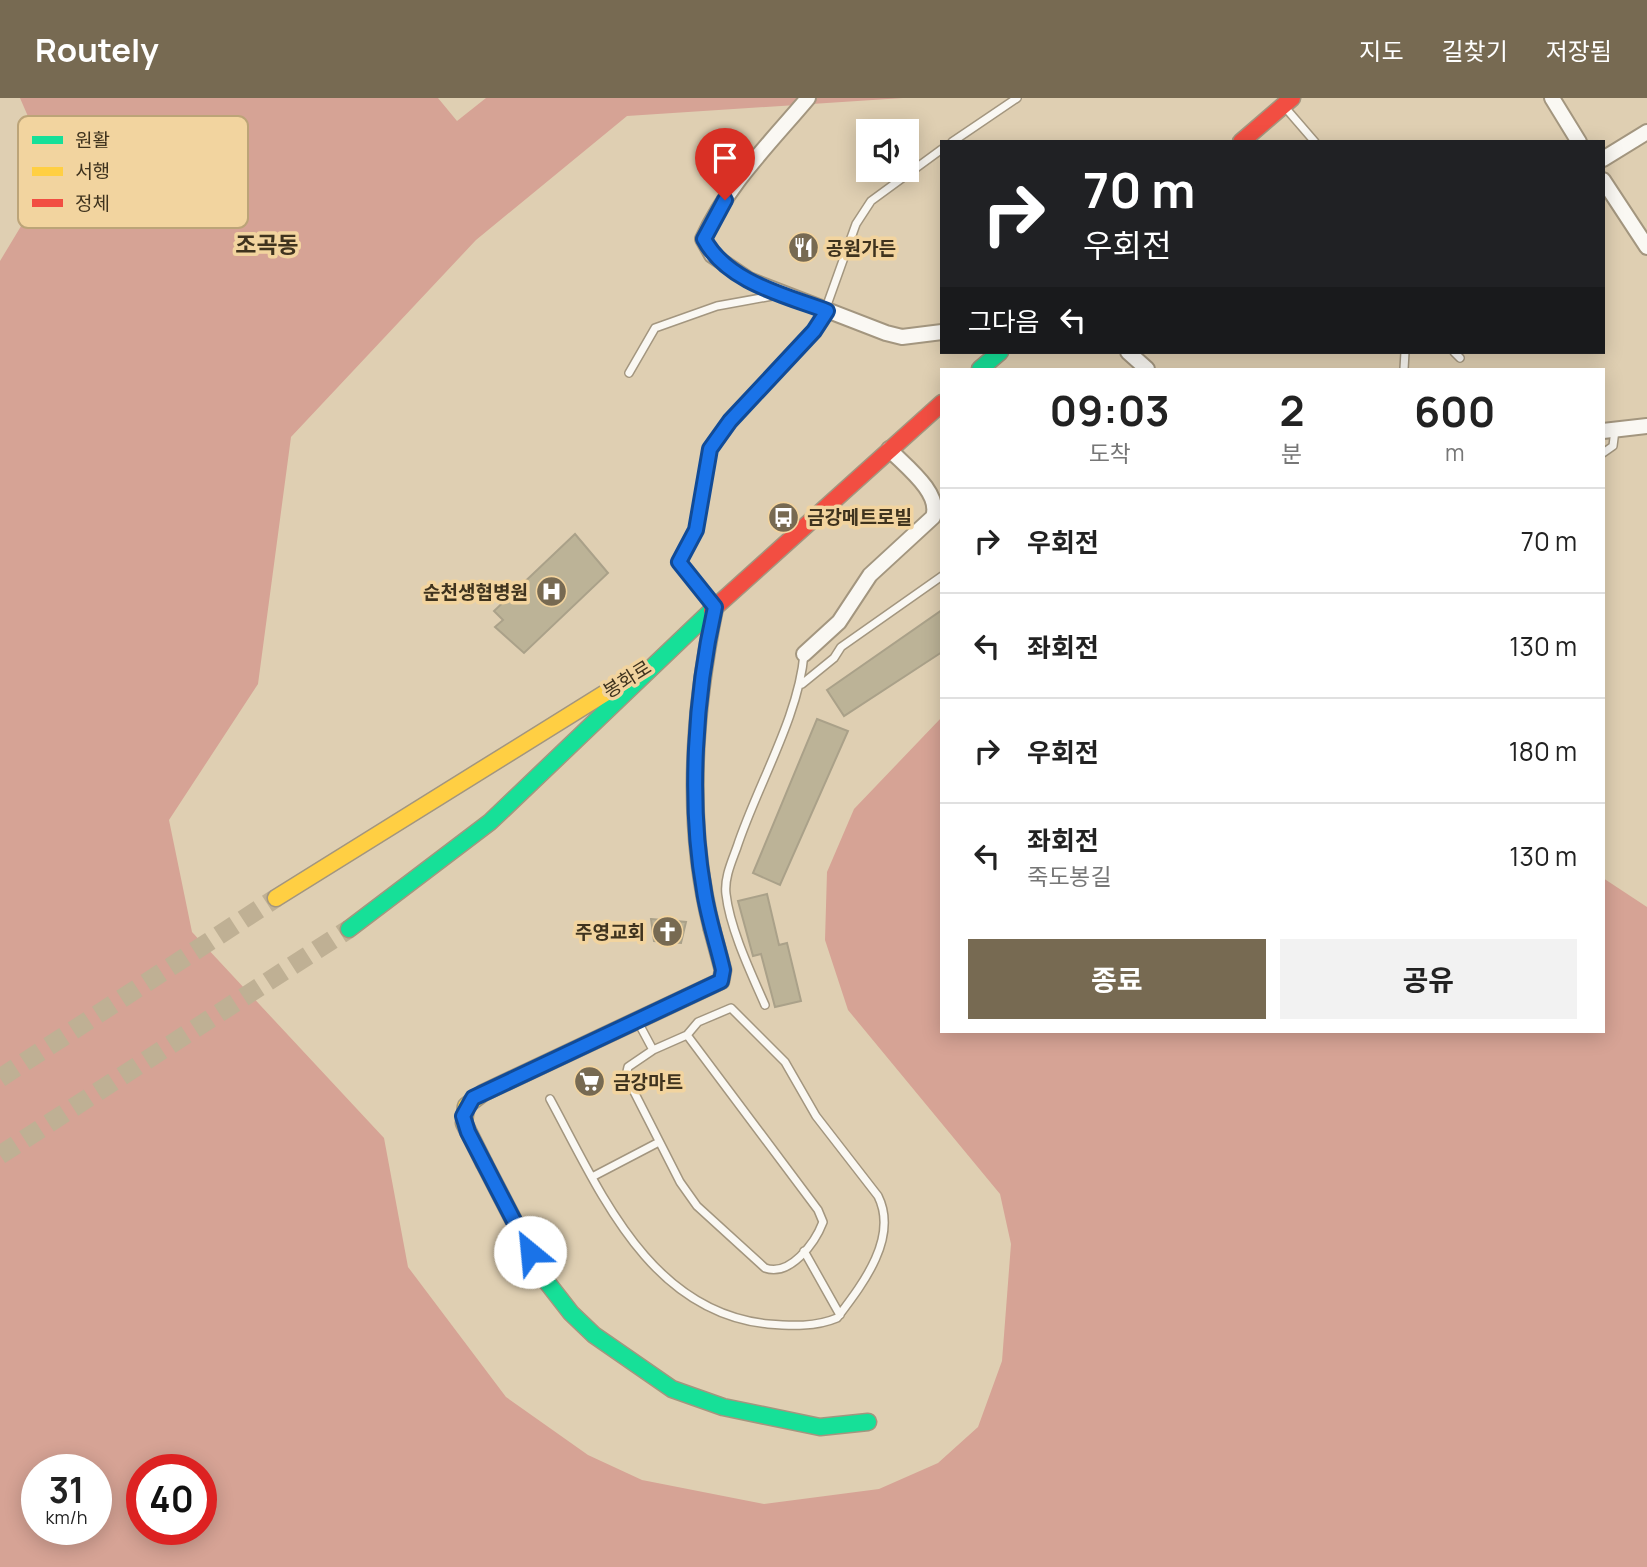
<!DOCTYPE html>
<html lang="ko">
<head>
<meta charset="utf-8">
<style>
	body { margin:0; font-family:Manrope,"Noto Sans KR",sans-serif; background:#f2f2f2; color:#222; height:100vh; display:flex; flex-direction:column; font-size:26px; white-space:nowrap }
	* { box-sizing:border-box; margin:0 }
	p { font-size:23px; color:#767676 }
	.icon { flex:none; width:38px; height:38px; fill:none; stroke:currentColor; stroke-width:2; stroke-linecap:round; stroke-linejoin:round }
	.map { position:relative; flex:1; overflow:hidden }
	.sheet { position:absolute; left:940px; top:270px; width:665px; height:665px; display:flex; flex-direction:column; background:#fff; border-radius:0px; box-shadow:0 4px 18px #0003 }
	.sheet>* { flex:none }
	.guide { position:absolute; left:940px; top:42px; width:665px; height:214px; border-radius:0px; box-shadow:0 4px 18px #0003; background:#202124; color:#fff; overflow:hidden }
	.controls { position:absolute; left:856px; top:21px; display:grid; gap:14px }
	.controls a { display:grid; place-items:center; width:63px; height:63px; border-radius:0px; background:#fff; box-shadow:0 4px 18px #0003; font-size:35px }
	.speed { position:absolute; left:21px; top:1356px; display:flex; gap:14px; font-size:35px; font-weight:700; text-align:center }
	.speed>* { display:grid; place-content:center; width:91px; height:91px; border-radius:50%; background:#fff; box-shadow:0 4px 18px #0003; line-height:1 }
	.speed small { font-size:18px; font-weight:400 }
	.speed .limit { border:10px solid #d22; background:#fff; color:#111 }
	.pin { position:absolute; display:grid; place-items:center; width:60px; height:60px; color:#fff; margin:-72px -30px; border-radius:50% 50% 50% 0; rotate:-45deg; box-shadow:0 0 7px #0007 }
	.pin .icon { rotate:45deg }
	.me { position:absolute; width:77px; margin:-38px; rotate:332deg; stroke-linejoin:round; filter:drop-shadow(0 0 5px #0008) }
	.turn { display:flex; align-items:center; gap:24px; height:147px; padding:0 28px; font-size:32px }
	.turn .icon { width:91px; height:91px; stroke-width:2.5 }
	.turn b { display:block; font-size:49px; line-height:60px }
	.then { display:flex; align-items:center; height:66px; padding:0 28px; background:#0003; gap:14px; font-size:26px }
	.eta { display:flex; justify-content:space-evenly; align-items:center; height:119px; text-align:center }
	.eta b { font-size:42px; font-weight:700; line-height:49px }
	.button { display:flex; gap:14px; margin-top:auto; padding:14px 28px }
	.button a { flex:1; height:80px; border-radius:0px; background:#776a52; color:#fff; font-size:28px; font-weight:700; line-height:80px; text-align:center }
	.button a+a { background:#f2f2f2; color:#222 }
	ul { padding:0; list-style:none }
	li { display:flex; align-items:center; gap:21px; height:105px; padding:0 28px; border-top:2px solid #e0e0e0 }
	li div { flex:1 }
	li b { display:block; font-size:26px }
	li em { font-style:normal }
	header { display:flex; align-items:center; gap:42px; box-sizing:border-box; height:98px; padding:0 35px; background:#776a52; color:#fff }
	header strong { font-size:33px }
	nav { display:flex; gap:38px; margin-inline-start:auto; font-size:24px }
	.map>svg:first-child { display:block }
	.forest { fill:#d6a395; fill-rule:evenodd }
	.building { fill:#bcb397; stroke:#aaa189; stroke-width:2 }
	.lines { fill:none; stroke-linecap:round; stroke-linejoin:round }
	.secondary-tunnel { stroke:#bfb094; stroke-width:19; stroke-dasharray:19 10; stroke-linecap:butt }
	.lane-casing { stroke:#a3967f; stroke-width:10 }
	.street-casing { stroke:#a3967f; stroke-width:18 }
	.fast-casing { stroke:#a3967f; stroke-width:19 }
	.slow-casing { stroke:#a3967f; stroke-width:19 }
	.jam-casing { stroke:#a3967f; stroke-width:19 }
	.lane { stroke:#faf8f3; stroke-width:7 }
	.street { stroke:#faf8f3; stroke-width:14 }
	.fast { stroke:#16e098; stroke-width:16 }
	.slow { stroke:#ffcf43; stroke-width:16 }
	.jam { stroke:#f24e42; stroke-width:16 }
	.route-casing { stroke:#114b97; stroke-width:18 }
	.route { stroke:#1a73e8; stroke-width:12 }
	.labels { text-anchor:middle; stroke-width:7; stroke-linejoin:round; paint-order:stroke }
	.poi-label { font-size:19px; font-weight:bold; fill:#3f331e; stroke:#f2d49f; text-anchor:start }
	.street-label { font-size:19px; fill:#3f331e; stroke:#f2d49f }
	.quarter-label { font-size:23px; font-weight:bold; fill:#3f331e; stroke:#f2d49f }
	.key { fill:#f2d49f; stroke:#bca478; stroke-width:2 }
	.key-label { font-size:19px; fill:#3f331e }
</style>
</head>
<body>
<header>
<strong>Routely</strong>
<nav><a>지도</a><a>길찾기</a><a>저장됨</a></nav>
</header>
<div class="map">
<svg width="1647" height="1469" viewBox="0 0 1647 1469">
	<rect width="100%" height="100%" fill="#dfcfb2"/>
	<!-- forest -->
	<path class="forest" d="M 20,0 L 438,0 L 457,23 L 486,0 L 903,0 L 627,18 L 476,142 L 291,339 L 258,586 L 169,722 L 192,834 L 384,1040 L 408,1169 L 506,1299 L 588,1357 L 642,1382 L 764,1406 L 879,1391 L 938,1365 L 978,1329 L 1002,1263 L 1011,1146 L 1000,1096 L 848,912 L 825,842 L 827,774 L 854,711 L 941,620 L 942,933 L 1603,933 L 1603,780 L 1647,809 L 1647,1469 L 0,1469 L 0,163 L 38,100 L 43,53 ZM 37,1372 L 96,1372 L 96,1432 L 37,1432 ZM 142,1372 L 201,1372 L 201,1432 L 142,1432 Z"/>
	<!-- building -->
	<path class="building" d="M 575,436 L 608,475 L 524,555 L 495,529 L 503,522 L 494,513 Z
		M 942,512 L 942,554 L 844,618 L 827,592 Z
		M 817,621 L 848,633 L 780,787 L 753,775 Z
		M 767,796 L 779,847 L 787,845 L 801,903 L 775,909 L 761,856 L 753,858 L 738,803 Z
		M 651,821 L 686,824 L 681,845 L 654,843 Z"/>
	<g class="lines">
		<!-- secondary-tunnel -->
		<path class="secondary-tunnel" d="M 0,980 L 276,800
			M 0,1057 L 349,831"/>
		<defs>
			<path id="lane" d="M 1283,7 L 1315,44
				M 952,44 L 1017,0
				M 1454,254 L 1460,260
				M 1404,271 L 1405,254
				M 629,275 L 655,230 L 717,208 L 783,196
				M 1603,355 L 1613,348 L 1615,332
				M 715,509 L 679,464 L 696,432 L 708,358 L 715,343 L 822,221 L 856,126 L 871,103 L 942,51
				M 802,586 L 834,560 L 841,549 L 942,478
				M 765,907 C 751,875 730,831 726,796 C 724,780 732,763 737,749 C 757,688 799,618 804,556
				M 653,952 L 628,969 L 626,978 L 680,1084 L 697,1108 L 765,1170 C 790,1179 815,1145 823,1124 L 818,1112 L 687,937
				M 550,1001 C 600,1093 649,1214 768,1226 C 791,1228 816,1229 837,1220 C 862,1187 899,1140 878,1098 L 816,1018 L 785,964 L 731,910 L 698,924 L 687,937 L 653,952 L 638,924
				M 592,1079 L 659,1044
				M 804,1153 L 840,1217"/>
			<path id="street" d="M 808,0 C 771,44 727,87 703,141 L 712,157 L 749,182 L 886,235 L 902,239 L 942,234
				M 1552,0 L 1579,44
				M 1603,61 L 1647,34
				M 1603,82 L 1647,149
				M 1128,254 L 1147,271
				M 1603,333 L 1647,328
				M 804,556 L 839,524 L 870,477 L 933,419 C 942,395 904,367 889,351"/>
			<path id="fast" d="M 980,271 L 1000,254
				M 349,831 L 490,724 L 712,512
				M 712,831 C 685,726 693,615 715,509
				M 484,1065 L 543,1179 L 571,1215 L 594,1237 L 672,1291 L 723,1309 L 820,1329 L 868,1324"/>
			<path id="slow" d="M 276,800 L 631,579
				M 484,1065 L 464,1025 L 466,1008 L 483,995 L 721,883 L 723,872 L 712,831"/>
			<path id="jam" d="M 1241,44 L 1292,0
				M 712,512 L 942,305"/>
		</defs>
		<!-- lane casing -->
		<use href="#lane" class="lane-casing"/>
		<!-- street casing -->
		<use href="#street" class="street-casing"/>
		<!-- fast casing -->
		<use href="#fast" class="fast-casing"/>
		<!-- slow casing -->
		<use href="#slow" class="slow-casing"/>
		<!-- jam casing -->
		<use href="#jam" class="jam-casing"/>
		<!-- lane -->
		<use href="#lane" class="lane"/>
		<!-- street -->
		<use href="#street" class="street"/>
		<!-- fast -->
		<use href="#fast" class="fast"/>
		<!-- slow -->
		<use href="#slow" class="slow"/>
		<!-- jam -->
		<use href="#jam" class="jam"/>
	</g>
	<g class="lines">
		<defs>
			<path id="route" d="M 530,1154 L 468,1034 L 463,1018 L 473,1000 L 721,883 L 723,872 C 717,846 708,820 704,793 C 688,704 695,597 715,509 L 679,464 L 696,432 L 710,351 L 730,323 L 814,233 L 827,213 C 784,197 727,184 704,141 L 725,102"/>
		</defs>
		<!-- route casing -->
		<use href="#route" class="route-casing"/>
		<!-- route -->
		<use href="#route" class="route"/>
	</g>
	<!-- icons -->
	<defs>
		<symbol id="restaurant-disc" viewBox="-11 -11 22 22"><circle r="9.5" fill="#776a52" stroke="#f2d49f"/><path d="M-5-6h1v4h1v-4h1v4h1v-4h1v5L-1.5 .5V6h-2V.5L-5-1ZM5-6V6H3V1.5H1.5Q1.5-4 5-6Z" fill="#fff"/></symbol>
		<symbol id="bus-disc" viewBox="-11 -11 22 22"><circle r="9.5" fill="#776a52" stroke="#f2d49f"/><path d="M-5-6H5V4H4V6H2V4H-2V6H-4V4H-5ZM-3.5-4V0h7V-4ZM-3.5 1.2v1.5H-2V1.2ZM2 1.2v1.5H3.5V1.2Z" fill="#fff"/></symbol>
		<symbol id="hospital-disc" viewBox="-11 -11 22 22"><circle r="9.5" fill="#776a52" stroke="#f2d49f"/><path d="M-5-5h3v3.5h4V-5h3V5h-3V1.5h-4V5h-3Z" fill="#fff"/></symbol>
		<symbol id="church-disc" viewBox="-11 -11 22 22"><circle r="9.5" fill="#776a52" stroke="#f2d49f"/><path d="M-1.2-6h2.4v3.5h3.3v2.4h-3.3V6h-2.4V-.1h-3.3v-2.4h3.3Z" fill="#fff"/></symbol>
		<symbol id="supermarket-disc" viewBox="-11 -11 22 22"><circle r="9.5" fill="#776a52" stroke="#f2d49f"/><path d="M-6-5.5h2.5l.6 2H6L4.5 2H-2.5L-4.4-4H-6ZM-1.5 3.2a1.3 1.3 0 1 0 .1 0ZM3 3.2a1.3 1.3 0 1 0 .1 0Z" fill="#fff"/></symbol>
	</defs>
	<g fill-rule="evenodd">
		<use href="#restaurant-disc" x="786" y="132" width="35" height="35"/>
		<use href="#bus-disc" x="766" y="402" width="35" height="35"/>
		<use href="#hospital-disc" x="534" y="476" width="35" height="35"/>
		<use href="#church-disc" x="650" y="816" width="35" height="35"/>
		<use href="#supermarket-disc" x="572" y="966" width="35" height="35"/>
	</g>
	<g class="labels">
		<!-- poi labels -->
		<g class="poi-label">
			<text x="826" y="157">공원가든</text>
			<text x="807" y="426">금강메트로빌</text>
			<text x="528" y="501" text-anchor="end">순천생협병원</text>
			<text x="645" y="841" text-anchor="end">주영교회</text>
			<text x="613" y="991">금강마트</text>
		</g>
		<!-- street labels -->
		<g class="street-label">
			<text transform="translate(627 581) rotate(-32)" y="7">봉화로</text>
		</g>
		<!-- quarter labels -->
		<g class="quarter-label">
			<text x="267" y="155">조곡동</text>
		</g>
	</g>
	<!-- legend -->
	<rect x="18" y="18" width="230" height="112" rx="10" class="key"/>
	<rect x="32" y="38" width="31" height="8" fill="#16e098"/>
	<rect x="32" y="69" width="31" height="9" fill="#ffcf43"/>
	<rect x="32" y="101" width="31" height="8" fill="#f24e42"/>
	<g class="key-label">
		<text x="75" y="49">원활</text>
		<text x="75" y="80">서행</text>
		<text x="75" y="112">정체</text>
	</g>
</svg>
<div class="controls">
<a><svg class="icon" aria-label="sound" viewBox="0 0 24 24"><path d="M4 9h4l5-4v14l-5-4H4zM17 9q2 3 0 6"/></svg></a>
</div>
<div class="speed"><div>31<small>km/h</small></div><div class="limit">40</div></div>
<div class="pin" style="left:725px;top:102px;background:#d93025"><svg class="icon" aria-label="arrive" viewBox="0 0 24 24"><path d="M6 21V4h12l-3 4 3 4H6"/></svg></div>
<svg class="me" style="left:530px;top:1154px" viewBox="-20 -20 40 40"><circle r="19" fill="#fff"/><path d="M0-13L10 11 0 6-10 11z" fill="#1a73e8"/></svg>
<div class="guide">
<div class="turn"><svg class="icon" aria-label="right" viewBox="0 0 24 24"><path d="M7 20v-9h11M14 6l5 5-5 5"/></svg><div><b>70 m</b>우회전</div></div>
<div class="then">그다음<svg class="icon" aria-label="left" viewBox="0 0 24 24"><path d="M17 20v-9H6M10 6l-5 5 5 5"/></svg></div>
</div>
<section class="sheet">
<div class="eta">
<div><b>09:03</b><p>도착</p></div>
<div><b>2</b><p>분</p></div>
<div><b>600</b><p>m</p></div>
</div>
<ul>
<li><svg class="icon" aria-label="right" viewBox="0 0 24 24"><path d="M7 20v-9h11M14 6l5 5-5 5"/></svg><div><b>우회전</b></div><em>70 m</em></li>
<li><svg class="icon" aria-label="left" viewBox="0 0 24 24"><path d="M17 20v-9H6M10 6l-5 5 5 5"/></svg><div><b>좌회전</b></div><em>130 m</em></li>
<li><svg class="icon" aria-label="right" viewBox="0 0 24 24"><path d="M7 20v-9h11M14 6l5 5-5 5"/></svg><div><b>우회전</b></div><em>180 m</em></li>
<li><svg class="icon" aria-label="left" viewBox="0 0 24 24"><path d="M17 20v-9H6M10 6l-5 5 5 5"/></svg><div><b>좌회전</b><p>죽도봉길</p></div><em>130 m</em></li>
</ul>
<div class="button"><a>종료</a><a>공유</a></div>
</section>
</div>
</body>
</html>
